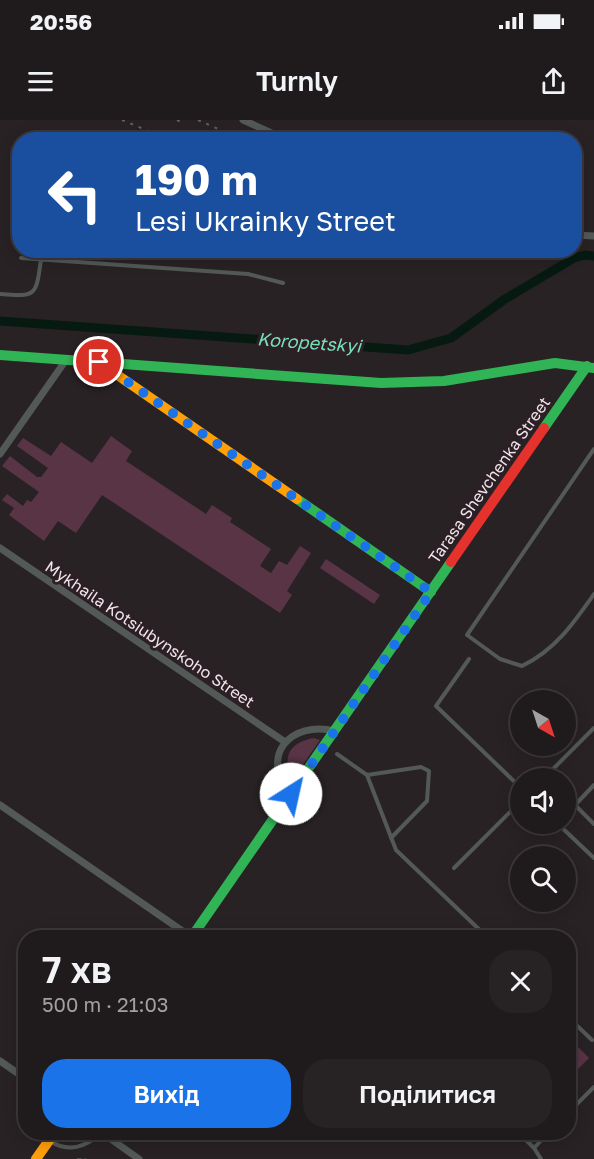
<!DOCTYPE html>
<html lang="uk">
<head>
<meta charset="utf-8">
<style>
	body { margin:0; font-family:"Golos Text",sans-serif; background:#272325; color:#f1f3f6; height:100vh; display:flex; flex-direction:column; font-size:22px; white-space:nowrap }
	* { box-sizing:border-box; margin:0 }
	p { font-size:20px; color:#a1a1a3 }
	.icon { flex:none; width:33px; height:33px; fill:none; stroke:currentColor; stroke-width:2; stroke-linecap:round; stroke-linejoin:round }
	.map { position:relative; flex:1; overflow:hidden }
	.drawer { position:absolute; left:18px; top:810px; width:558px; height:210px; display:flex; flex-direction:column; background:#1f1a1c; border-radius:24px; box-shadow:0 3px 15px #0003,0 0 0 2px #3c383b }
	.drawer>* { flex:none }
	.banner { position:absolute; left:12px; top:12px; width:570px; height:126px; border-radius:24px; box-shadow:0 3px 15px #0003,0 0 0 2px #3c383b; background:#1a4fa0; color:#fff; overflow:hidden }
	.needle { width:39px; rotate:141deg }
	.controls { position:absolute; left:510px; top:570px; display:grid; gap:12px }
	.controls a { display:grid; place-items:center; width:66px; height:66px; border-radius:50%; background:#1f1a1c; box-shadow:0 3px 15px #0003,0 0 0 2px #3c383b; font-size:30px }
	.pin { position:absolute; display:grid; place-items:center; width:51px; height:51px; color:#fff; margin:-26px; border:3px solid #fff; border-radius:50%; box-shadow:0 2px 6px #0007 }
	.me { position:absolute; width:66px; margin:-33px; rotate:35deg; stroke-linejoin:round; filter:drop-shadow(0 0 4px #0008) }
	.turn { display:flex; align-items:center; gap:21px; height:126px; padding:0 24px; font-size:27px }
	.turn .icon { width:78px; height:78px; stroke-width:2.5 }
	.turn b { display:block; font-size:42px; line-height:51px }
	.round { display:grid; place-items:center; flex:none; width:63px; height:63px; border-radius:24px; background:#272325 }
	.summary { display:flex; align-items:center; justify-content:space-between; height:102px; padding:0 24px }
	h1 { font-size:36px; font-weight:600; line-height:45px }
	.cta { display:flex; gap:12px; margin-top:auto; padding:12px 24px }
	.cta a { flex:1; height:69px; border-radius:24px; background:#1a73e8; color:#fff; font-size:24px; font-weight:600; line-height:69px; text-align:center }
	.cta a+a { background:#272325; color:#f1f3f6 }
	.status { display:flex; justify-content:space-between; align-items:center; height:42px; padding:0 30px; background:#1f1a1c; direction:ltr }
	.status svg { height:16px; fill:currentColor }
	header { display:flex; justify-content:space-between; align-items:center; height:78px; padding:0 24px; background:#1f1a1c; font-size:27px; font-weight:600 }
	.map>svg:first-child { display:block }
	.green { fill:#583445 }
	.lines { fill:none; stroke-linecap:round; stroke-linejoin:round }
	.canal { stroke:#061a12; stroke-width:9 }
	.path { stroke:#575858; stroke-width:1.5; stroke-dasharray:4.5 3; stroke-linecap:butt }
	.lane { stroke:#535957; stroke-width:4 }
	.street { stroke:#535957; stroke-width:7 }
	.fast { stroke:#30b455; stroke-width:10 }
	.slow { stroke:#ff9f0a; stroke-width:10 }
	.jam { stroke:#e5322d; stroke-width:10 }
	.rail { stroke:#5f6160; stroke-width:2; stroke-dasharray:3 6; stroke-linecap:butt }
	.route { stroke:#1a73e8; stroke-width:10; stroke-dasharray:0 18 }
	.labels { text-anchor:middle; stroke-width:6; stroke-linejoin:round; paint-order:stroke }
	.street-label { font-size:16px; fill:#efe5e9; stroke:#2c1f25 }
	.water-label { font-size:18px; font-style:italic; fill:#78e0b6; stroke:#2c1f25 }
</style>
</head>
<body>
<div class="status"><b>20:56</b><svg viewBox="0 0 49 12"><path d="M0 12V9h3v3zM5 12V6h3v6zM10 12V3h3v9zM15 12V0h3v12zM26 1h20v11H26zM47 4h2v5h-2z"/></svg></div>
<header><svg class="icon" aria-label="menu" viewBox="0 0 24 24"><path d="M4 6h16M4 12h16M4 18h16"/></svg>Turnly<svg class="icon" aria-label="share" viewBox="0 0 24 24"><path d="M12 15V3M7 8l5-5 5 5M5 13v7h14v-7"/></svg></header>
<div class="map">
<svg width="594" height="1039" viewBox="0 0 594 1039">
	<rect width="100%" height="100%" fill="#292225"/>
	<!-- green -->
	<path class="green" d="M 111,316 L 132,331 L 126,341 L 206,394 L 212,385 L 232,398 L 230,402 L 271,429 L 260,446 L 271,453 L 279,441 L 287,445 L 300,426 L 311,433 L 287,471 L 292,475 L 280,493 L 102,375 L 76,413 L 58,401 L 44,421 L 9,395 L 14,388 L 2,380 L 7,374 L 23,386 L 27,380 L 31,382 L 39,372 L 2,346 L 10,336 L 37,357 L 41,357 L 48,348 L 17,326 L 23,318 L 51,336 L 61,322 L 92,343 Z
		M 326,439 L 380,475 L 374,484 L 320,448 Z
		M 314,618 L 320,620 L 293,659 C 281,637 290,622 314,618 Z
		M 569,918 L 589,938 L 569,958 Z"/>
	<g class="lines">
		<!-- canal -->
		<path class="canal" d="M 0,201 L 408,230 L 451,218 L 505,179 L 574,138 L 585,135 L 594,136"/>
		<!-- path -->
		<path class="path" d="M 35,1012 L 39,1019
			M 77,1039 L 86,1039"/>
		<!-- lane -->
		<path class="lane" d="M 21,138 L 248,154 L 283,163
			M 0,174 C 37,177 36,176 41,139
			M 594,329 L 467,515 L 500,539 L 522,546 C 555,530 573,504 594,474
			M 469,539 L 436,586 L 520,667
			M 337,634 L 367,655 L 396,730 L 485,815 L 482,818
			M 367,655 L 421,647 L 429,651 L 427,681 L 391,718
			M 544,658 L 594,608
			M 594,665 L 575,685 L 594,704
			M 558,704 L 594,738
			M 454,748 L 520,682
			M 568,897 L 592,920
			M 568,993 L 594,967
			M 518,1012 L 534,1028 L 549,1012
			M 50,1021 C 68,1033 86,1027 101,1013
			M 534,1028 L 541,1039"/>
		<!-- street -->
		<path class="street" d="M 243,0 L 287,20
			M 574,115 L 594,116
			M 0,334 L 66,240
			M 0,428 L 285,622
			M 291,674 C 258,636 291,600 335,611
			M 0,685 L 191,817
			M 0,941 L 26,959
			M 101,1012 L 139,1039"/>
		<!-- fast -->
		<path class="fast" d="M 0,235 L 381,263 L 444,261 L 555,243 L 594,248
			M 544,308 L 587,246
			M 297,379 L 431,472
			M 191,818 L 451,442"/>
		<!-- slow -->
		<path class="slow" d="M 100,243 L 297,379
			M 36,1039 L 55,1012"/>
		<!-- jam -->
		<path class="jam" d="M 451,442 L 544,308"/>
		<!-- rail -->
		<path class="rail" d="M 122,0 L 170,20
			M 177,0 L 181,2
			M 198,0 L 243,20"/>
	</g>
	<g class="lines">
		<!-- route -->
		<path class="route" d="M 99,242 L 431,472 L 291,674"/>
	</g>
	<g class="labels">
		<!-- street labels -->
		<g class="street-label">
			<text transform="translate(489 360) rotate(-55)" y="6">Tarasa Shevchenka Street</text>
			<text transform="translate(150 514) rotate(34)" y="6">Mykhaila Kotsiubynskoho Street</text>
		</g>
		<!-- water labels -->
		<g class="water-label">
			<text transform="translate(309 223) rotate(4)" y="6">Koropetskyi</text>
		</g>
	</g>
</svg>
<div class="controls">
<a><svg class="needle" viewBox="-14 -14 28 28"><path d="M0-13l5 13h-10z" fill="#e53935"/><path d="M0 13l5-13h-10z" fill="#a1a1a3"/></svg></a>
<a><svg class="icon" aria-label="sound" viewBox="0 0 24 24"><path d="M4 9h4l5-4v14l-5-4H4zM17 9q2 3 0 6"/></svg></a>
<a><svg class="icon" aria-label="search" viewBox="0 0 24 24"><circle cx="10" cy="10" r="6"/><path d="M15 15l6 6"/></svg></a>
</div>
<div class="pin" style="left:99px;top:242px;background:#d93025"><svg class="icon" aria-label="arrive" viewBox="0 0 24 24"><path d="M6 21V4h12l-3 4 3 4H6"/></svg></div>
<svg class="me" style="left:291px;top:674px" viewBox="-20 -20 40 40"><circle r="19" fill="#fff"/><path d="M0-13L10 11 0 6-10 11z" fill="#1a73e8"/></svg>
<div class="banner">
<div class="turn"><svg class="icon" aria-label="left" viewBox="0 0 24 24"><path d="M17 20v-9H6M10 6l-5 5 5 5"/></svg><div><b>190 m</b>Lesi Ukrainky Street</div></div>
</div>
<section class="drawer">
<div class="summary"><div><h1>7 хв</h1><p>500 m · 21:03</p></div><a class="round"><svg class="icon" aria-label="close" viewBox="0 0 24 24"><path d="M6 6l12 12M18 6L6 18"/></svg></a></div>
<div class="cta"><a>Вихід</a><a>Поділитися</a></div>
</section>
</div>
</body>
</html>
